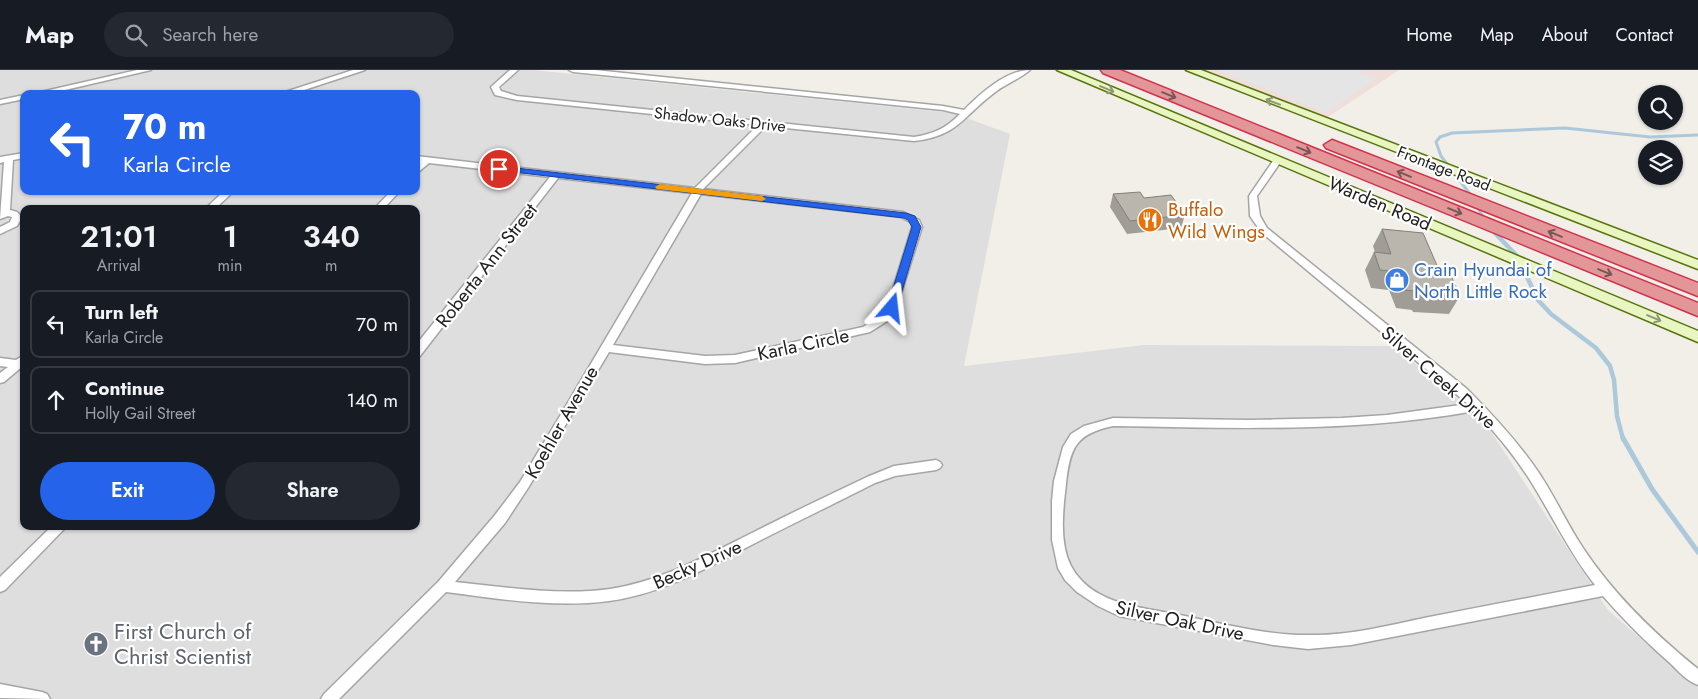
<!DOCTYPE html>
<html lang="en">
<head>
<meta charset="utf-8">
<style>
	body { margin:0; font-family:Jost,sans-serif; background:#242831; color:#f1f3f6; height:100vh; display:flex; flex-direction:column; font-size:19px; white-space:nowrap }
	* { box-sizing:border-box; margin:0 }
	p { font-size:16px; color:#9ea1a6 }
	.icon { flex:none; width:28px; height:28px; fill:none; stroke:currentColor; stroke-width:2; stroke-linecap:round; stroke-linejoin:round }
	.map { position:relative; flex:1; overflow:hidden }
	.sheet { position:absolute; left:20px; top:135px; width:400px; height:325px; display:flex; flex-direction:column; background:#171b24; border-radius:10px; box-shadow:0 1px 4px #0004 }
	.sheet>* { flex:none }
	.top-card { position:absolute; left:20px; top:20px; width:400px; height:105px; border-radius:10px; box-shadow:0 1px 4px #0004; background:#2563eb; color:#fff; overflow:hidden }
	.fabs { position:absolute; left:1638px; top:15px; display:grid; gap:10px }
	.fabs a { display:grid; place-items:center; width:45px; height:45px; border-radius:50%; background:#171b24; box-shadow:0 1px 4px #0004; font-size:25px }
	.pin { position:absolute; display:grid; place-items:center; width:42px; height:42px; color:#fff; margin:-21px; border:2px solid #fff; border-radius:50%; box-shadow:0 1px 5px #0007 }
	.me { position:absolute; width:55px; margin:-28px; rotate:17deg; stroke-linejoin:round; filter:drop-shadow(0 0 4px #0008) }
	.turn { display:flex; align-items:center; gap:18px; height:105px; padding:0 20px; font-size:22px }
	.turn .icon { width:65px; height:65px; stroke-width:2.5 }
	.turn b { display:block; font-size:35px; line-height:42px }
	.eta { display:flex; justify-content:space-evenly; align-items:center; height:85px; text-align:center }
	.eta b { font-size:30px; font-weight:600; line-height:35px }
	.button { display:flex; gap:10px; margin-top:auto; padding:10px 20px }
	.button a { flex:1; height:58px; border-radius:30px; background:#2563eb; color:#fff; font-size:20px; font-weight:600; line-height:58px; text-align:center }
	.button a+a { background:#242831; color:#f1f3f6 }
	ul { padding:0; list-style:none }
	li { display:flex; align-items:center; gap:15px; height:68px; margin:0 10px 8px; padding:0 10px; border:2px solid #363941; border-radius:10px }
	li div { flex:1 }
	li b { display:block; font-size:19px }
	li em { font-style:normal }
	header { display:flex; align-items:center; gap:30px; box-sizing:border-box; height:70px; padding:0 25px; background:#171b24; border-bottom:1px solid #363941 }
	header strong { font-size:24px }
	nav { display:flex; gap:28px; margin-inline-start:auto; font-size:18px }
	.search { width:350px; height:45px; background:#242831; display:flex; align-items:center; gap:12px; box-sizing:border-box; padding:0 18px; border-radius:28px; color:#9ea1a6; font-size:19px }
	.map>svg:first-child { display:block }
	.residential { fill:#dfdede; fill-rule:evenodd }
	.commercial { fill:#f0ded9 }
	.parking { fill:#e5e5e5 }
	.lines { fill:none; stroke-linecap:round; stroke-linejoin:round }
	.stream-far2 { stroke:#acc8db; stroke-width:3 }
	.stream-far1 { stroke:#acc8db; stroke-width:4.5 }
	.stream { stroke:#acc8db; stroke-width:5 }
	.minor-casing { stroke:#a5a5a5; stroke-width:3 }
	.secondary-casing { stroke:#57740c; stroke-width:3 }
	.motorway-casing { stroke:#d1334e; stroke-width:3 }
	.minor { fill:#fff; fill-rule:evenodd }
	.secondary { fill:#eaf6c1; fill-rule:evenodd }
	.motorway { fill:#e29697; fill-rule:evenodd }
	.wall { fill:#a09d96 }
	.building { fill:#bab6ae; stroke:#827f7a }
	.oneway { stroke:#909679 }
	.oneway2 { stroke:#785656 }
	.route { fill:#2563eb; stroke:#184099 }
	.slow { fill:#f59e0b }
	.labels { text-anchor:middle; stroke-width:4.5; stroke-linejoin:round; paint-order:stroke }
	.far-street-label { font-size:16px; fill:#212121; stroke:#fff }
	.street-label { font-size:19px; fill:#212121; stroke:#fff }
	.food-label { font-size:19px; fill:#c56008; stroke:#fff; text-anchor:start }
	.shop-label { font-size:19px; fill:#366cbe; stroke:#fff; text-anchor:start }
	.near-worship-label { font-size:22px; fill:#5b616d; stroke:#fff; text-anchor:start }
</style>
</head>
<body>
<header>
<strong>Map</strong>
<div class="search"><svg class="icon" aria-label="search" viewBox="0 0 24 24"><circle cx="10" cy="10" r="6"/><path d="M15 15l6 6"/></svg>Search here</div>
<nav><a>Home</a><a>Map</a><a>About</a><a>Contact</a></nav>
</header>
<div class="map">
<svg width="1698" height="629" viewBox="0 0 1698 629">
	<rect width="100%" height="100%" fill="#f1efe8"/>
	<!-- residential -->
	<path class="residential" d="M 0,0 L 533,0 L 953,43 L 1010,64 L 964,296 L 1144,275 L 1394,276 L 1484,351 L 1608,540 L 1698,618 L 1698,629 L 0,629 ZM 24,24 L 416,24 L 416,121 L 24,121 ZM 24,139 L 416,139 L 416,456 L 24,456 Z"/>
	<!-- commercial -->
	<path class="commercial" d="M 1191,0 L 1399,0 L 1322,51 Z"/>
	<!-- parking -->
	<path class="parking" d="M 1217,0 L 1355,0 L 1378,8 L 1327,43 Z"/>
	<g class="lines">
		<!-- stream-far2 -->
		<path class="stream-far2" d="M 1473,128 L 1441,86 L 1436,72 L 1440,67 L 1452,63 L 1565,58 L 1650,67 L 1698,65
			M 1476,135 L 1485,150
			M 1491,158 L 1495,163"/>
		<!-- stream-far1 -->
		<path class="stream-far1" d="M 1494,162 L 1517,186 L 1538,230 L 1551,244 L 1596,278 L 1610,296 L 1614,310 L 1617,346 L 1623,369"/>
		<!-- stream -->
		<path class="stream" d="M 1623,368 L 1652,419 L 1698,482"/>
		<defs>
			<path id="minor" d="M 137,0 L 151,0 L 48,24 L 32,24 Z
				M 353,0 L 365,0 L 292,24 L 279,24 Z
				M 510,0 L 518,0 L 499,17 L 501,21 L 517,26 L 914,67 C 934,64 946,58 960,44 L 943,40 L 573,2 L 569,0 L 595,0 L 943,36 L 964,40 C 980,24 1006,0 1030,0 C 1020,9 1005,14 994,23 C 962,47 958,66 914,71 L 766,56 L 703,119 L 903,142 L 919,150 L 922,157 L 896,240 L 889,250 L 870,262 L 735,293 L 705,294 L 609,282 L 528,418 L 505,453 L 455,512 C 506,517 559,526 610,519 C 662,511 708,485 754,462 C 791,443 829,425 867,407 L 894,396 L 936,390 L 940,392 L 942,395 L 940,398 L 936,400 L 895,406 L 875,413 C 838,432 800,450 763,469 C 714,494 664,524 609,531 C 555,538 499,529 446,522 L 339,629 L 321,629 L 324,624 L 438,512 L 495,445 L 520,412 L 560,346 L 692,123 L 558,108 L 420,286 L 416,287 L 416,275 L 550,107 L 429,93 L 416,104 L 416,96 L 420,92 L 416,92 L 416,86 L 695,118 L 758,55 L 517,30 L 495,25 L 491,17 ZM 701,124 L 901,147 L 912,153 L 912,157 L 887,238 L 881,246 L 863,257 L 735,285 L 705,286 L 613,275 Z
				M 24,25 L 24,29 L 0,34 L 0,30 Z
				M 24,83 L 24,88 L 13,90 L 10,140 L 17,142 L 22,147 L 17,156 L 0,164 L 0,157 L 10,152 L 12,147 L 8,146 L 0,149 L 4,92 L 0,93 L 0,87 Z
				M 1278,87 L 1282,90 L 1257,126 L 1260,146 L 1267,158 L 1467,319 C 1493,345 1518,372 1539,403 C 1555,427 1567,454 1583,478 C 1614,525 1655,564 1698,599 L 1698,615 C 1687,611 1678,601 1670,593 C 1646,572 1624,550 1603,526 L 1351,575 L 1308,579 L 1273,575 L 1119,546 L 1098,536 L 1077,522 L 1065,510 L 1058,498 L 1052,470 L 1052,431 L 1054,411 L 1063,377 L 1071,364 L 1084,356 L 1113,348 L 1250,350 L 1342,348 L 1387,345 L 1468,334 L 1261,162 L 1250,146 L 1249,126 L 1275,88 ZM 1475,341 C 1495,362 1514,385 1530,410 C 1552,445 1569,482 1595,515 C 1538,526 1481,537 1424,548 C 1386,556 1347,566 1308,565 C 1262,565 1215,552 1170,543 C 1135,537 1090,532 1071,496 C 1059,473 1063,439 1066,414 C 1070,377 1076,364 1113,356 C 1236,358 1353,363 1475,341 Z
				M 224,121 L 234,121 L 215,139 L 205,139 Z
				M 391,121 L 400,121 L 383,139 L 374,139 Z
				M 24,285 L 24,295 L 4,312 L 0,313 L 0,303 L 8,297 L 0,296 L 0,288 L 16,290 Z
				M 52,456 L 67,456 L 5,520 L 0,522 L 0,507 Z
				M 0,614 L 42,622 L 47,624 L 50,629 L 0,628 Z"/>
			<path id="secondary" d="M 1057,0 L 1071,0 L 1698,261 L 1698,272 Z
				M 1186,0 L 1201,0 L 1698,190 L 1698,199 Z"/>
			<path id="motorway" d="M 1101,0 L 1120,0 L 1698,233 L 1698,246 L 1103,3 Z
				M 1332,70 L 1698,213 L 1698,226 L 1326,78 L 1324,75 Z"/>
		</defs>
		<!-- minor casing -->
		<use href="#minor" class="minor-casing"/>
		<!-- secondary casing -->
		<use href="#secondary" class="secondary-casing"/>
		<!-- motorway casing -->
		<use href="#motorway" class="motorway-casing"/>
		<!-- minor -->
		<use href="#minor" class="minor"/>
		<!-- secondary -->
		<use href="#secondary" class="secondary"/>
		<!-- motorway -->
		<use href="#motorway" class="motorway"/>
	</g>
	<!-- wall -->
	<path class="wall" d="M 1113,124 L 1144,128 L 1185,145 L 1181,158 L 1127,164 L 1110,137 Z
		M 1382,159 L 1439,200 L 1460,226 L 1449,244 L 1413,242 L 1412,240 L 1396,238 L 1389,220 L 1371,218 L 1365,200 L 1374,182 L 1375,182 L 1373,176 Z"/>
	<!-- building -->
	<path class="building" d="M 1140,122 L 1144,128 L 1171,125 L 1185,145 L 1130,151 L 1113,124 Z
		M 1382,159 L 1423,163 L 1439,200 L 1449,201 L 1460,226 L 1423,225 L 1422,222 L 1405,220 L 1399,202 L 1380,200 L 1374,182 L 1391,184 Z"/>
	<!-- one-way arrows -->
	<defs><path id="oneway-shaft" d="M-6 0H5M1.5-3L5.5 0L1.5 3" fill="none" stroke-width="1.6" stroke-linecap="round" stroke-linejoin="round" transform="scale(1.25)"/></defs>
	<g class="oneway">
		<use href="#oneway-shaft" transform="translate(1107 19) rotate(23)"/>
		<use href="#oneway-shaft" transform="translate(1273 32) rotate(-159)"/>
		<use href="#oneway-shaft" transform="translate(1654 248) rotate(23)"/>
	</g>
	<g class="oneway2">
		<use href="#oneway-shaft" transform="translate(1169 25) rotate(22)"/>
		<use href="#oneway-shaft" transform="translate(1304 80) rotate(22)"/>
		<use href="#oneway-shaft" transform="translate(1404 104) rotate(-158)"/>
		<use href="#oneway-shaft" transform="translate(1455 141) rotate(22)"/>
		<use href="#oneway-shaft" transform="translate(1555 164) rotate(-158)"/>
		<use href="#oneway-shaft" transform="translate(1605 202) rotate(22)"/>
	</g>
	<!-- route -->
	<path class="route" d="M 499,96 L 906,143 L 915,146 L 921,157 L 897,238 L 892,242 L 887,238 L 912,157 L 908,150 L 904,148 L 496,100 L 494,99 Z"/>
	<!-- slow -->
	<path class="slow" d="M 660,114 L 762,126 L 766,129 L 762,131 L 657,119 L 655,117 Z"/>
	<!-- icons -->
	<defs>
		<symbol id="restaurant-disc" viewBox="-11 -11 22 22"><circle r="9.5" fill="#e8710a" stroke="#fff"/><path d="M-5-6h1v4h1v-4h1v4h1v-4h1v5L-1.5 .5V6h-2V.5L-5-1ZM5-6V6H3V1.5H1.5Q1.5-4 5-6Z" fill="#fff"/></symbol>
		<symbol id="shop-disc" viewBox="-11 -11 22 22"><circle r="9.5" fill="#3f7fe0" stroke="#fff"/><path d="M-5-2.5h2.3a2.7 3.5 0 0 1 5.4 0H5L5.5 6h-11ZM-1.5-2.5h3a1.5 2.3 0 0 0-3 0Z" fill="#fff"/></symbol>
		<symbol id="church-disc" viewBox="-11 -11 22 22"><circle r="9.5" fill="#6b7280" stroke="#fff"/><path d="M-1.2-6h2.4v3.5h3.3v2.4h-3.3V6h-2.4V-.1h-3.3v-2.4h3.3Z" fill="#fff"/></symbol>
	</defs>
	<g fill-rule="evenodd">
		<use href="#restaurant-disc" x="1136" y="136" width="28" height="28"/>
		<use href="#shop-disc" x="1383" y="196" width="28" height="28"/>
		<use href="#church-disc" x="82" y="560" width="28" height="28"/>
	</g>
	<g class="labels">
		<!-- far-street labels -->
		<g class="far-street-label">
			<text transform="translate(720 49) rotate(6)" y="6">Shadow Oaks Drive</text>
			<text transform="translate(1444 98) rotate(21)" y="6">Frontage Road</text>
		</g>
		<!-- street labels -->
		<g class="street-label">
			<text transform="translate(1380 133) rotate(23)" y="7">Warden Road</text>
			<text transform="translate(486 195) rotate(-52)" y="7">Roberta Ann Street</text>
			<text transform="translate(803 274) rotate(-12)" y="7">Karla Circle</text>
			<text transform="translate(1439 307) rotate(41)" y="7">Silver Creek Drive</text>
			<text transform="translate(561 352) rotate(-60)" y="7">Koehler Avenue</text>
			<text transform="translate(697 494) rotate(-24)" y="7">Becky Drive</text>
			<text transform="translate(1180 550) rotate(12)" y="7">Silver Oak Drive</text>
		</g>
		<!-- food labels -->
		<g class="food-label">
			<text x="1168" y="146">Buffalo<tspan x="1168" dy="22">Wild Wings</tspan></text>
		</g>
		<!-- shop labels -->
		<g class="shop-label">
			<text x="1414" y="206">Crain Hyundai of<tspan x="1414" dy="22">North Little Rock</tspan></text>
		</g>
		<!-- near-worship labels -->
		<g class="near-worship-label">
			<text x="114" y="569">First Church of<tspan x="114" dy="25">Christ Scientist</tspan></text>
		</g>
	</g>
</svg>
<div class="fabs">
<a><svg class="icon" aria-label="search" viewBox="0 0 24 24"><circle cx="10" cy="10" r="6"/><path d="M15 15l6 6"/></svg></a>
<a><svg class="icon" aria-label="layers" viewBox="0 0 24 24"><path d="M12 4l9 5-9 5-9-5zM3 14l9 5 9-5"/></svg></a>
</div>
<div class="pin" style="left:499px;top:99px;background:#d93025"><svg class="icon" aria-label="arrive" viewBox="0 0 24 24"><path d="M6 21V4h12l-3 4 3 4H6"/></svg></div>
<svg class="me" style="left:892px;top:238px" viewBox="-20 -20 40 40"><path d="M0-17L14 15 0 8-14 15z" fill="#2563eb" stroke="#fff" stroke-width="4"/></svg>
<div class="top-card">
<div class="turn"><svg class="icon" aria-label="left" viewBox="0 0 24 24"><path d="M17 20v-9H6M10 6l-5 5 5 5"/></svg><div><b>70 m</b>Karla Circle</div></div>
</div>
<section class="sheet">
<div class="eta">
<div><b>21:01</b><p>Arrival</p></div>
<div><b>1</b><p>min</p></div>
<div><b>340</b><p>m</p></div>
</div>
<ul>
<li><svg class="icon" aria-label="left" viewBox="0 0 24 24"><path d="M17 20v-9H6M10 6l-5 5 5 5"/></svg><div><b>Turn left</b><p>Karla Circle</p></div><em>70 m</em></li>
<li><svg class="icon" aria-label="ahead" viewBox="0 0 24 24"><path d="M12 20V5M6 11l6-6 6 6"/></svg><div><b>Continue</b><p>Holly Gail Street</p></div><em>140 m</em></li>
</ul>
<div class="button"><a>Exit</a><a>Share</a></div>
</section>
</div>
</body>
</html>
